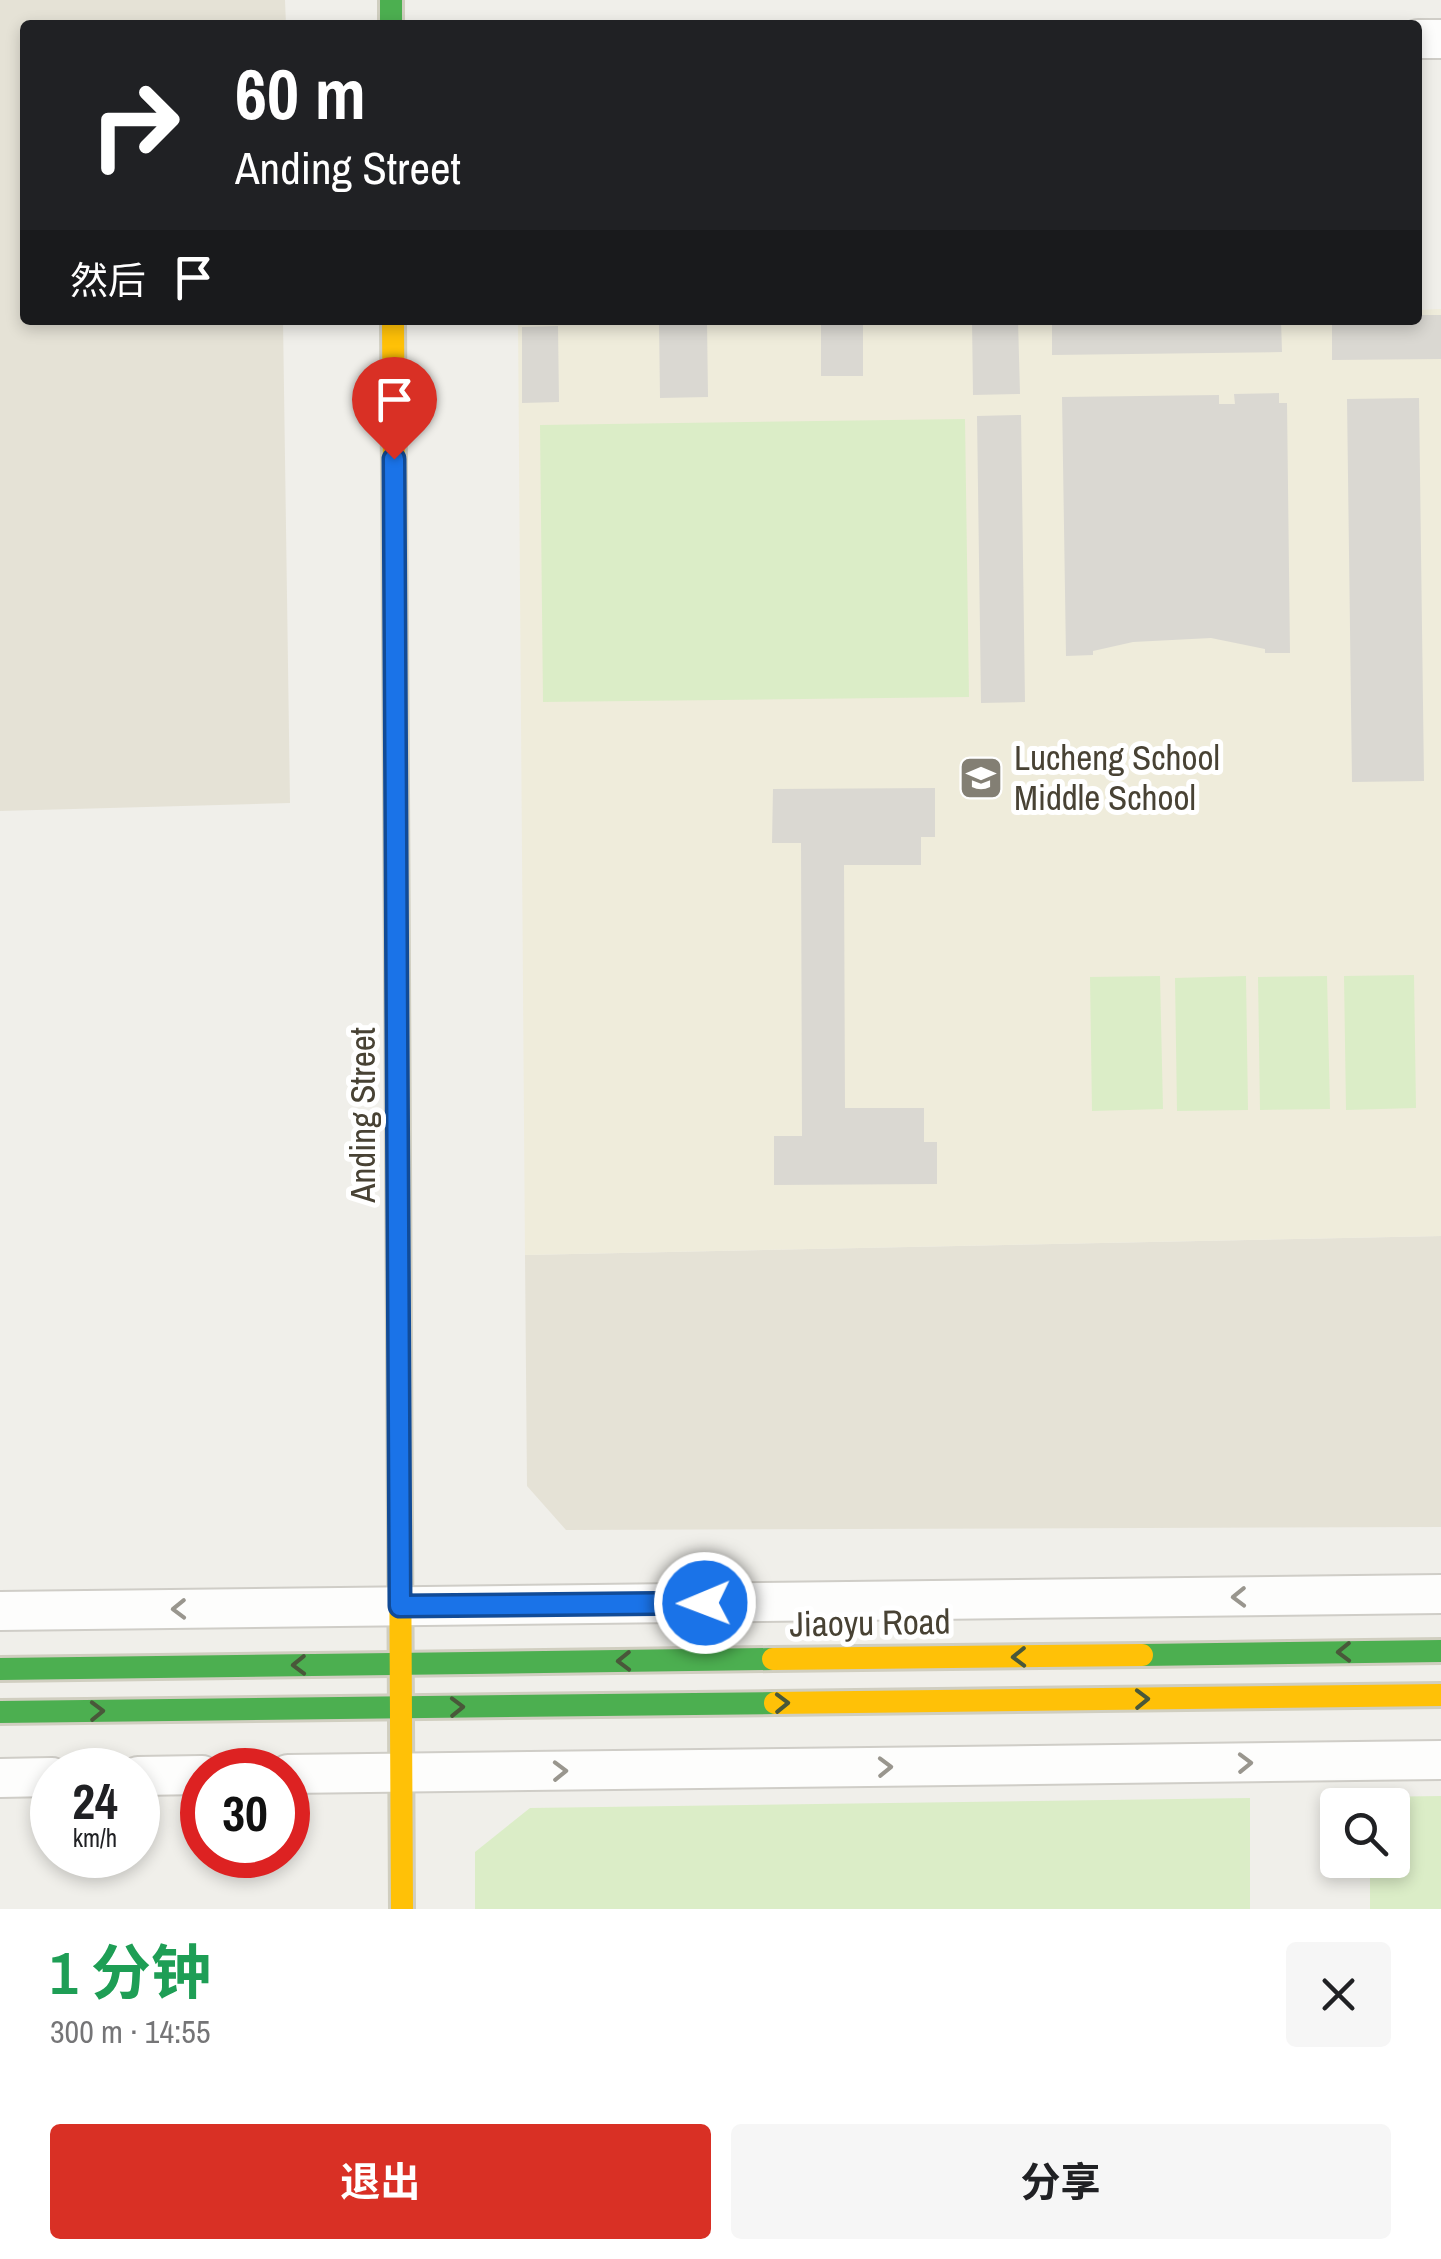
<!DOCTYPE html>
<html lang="zh">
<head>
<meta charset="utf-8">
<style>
	body { margin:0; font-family:"Archivo Narrow","Noto Sans SC",sans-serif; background:#f6f6f6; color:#202124; height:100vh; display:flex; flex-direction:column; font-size:38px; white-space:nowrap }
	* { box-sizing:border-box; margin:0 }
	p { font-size:32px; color:#757577 }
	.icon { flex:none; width:55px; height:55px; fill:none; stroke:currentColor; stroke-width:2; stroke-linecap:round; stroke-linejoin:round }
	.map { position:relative; height:1909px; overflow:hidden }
	.details { display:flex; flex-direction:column; background:#fff; flex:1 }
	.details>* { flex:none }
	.hud { position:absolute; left:20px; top:20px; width:1402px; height:305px; border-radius:10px; box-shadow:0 5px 15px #0003; background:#202124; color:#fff; overflow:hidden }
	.controls { position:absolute; left:1320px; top:1788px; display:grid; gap:20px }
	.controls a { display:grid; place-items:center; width:90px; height:90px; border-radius:10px; background:#fff; box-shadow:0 5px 15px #0003; font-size:50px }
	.speed { position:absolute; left:30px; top:1748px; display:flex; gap:20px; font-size:50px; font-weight:700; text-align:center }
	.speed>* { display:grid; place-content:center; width:130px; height:130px; border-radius:50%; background:#fff; box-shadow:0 5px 15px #0003; line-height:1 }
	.speed small { font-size:25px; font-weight:400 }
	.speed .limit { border:15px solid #d22; background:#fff; color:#111 }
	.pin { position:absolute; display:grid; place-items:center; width:85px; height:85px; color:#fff; margin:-102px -42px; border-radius:50% 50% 50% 0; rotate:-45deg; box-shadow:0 0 10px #0007 }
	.pin .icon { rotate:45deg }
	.me { position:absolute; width:110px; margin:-55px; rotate:269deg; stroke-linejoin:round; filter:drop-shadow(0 0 8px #0008) }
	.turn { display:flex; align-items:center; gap:35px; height:210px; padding:0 50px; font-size:45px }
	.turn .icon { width:130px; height:130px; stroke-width:2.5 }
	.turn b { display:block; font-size:70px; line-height:85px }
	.then { display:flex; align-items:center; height:95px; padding:0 50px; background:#0003; gap:20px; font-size:38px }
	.round { display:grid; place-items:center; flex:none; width:105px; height:105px; border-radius:10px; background:#f6f6f6 }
	.overview { display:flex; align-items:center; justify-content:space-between; height:170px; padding:0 50px }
	h1 { font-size:60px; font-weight:700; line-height:75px; color:#1e9e55 }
	.button { display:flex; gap:20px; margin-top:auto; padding:20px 50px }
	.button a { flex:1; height:115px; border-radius:10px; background:#d93025; color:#fff; font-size:40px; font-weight:700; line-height:115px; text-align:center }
	.button a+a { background:#f6f6f6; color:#202124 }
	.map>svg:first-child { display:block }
	.residential { fill:#e5e2d6 }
	.education { fill:#efecdb }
	.green { fill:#dbedc7 }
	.building { fill:#dad8d2 }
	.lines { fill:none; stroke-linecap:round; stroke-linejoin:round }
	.street-casing { stroke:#cfcdc7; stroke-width:42 }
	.fast-casing { stroke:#d0cec0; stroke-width:28 }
	.slow-casing { stroke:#d0cec0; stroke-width:28 }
	.street { stroke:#fdfdfc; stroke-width:38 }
	.fast { stroke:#4caf50; stroke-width:22 }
	.slow { stroke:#ffc107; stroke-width:22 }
	.oneway { stroke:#99968e }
	.oneway2 { stroke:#49583a }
	.route-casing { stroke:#114b97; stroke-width:25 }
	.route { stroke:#1a73e8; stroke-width:18 }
	.labels { text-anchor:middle; stroke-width:10; stroke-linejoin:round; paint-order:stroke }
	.poi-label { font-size:35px; fill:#484234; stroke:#fff; text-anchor:start }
	.street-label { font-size:35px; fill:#484234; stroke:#fff }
</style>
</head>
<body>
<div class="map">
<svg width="1441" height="1909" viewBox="0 0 1441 1909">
	<rect width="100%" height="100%" fill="#f0efea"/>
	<!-- residential -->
	<path class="residential" d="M 0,0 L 285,0 L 286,25 L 25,25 L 25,320 L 283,320 L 290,803 L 0,811 Z
		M 1441,1236 L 1441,1527 L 566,1530 L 527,1486 L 525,1255 Z"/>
	<!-- education -->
	<path class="education" d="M 1441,309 L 1441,1236 L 525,1255 L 518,320 L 1418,320 L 1418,310 Z"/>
	<!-- green -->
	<path class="green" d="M 965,419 L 969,697 L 543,702 L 540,425 Z
		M 1414,975 L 1416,1108 L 1346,1110 L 1344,976 Z
		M 1160,976 L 1163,1109 L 1092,1111 L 1090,977 Z
		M 1246,976 L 1248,1110 L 1177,1111 L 1175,978 Z
		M 1327,976 L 1330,1109 L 1260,1110 L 1258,977 Z
		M 1441,1796 L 1441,1909 L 1370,1909 L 1370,1860 L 1392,1860 L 1392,1805 L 1369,1805 L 1369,1797 Z
		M 1250,1798 L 1250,1909 L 475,1909 L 475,1852 L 530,1808 Z"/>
	<!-- building -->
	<path class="building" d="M 1418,315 L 1441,315 L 1441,359 L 1332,360 L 1332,320 L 1418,320 Z
		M 821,320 L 863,320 L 863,376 L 821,376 Z
		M 972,320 L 1018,320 L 1020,394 L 973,395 Z
		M 1281,320 L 1282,352 L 1052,355 L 1052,322 Z
		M 707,321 L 708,397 L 660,398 L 659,322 Z
		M 558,326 L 559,402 L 522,403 L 522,327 Z
		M 1279,393 L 1279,403 L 1287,403 L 1290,653 L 1265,653 L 1265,649 L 1211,638 L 1133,642 L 1093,651 L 1093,655 L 1066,656 L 1062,397 L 1219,395 L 1219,404 L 1235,404 L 1234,394 Z
		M 1419,398 L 1424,781 L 1352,782 L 1347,399 Z
		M 1021,415 L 1025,702 L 981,703 L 977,416 Z
		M 935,788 L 935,837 L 921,837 L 921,865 L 844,865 L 845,1108 L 924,1108 L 924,1142 L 937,1142 L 937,1184 L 774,1185 L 774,1136 L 802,1136 L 801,843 L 772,843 L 773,789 Z"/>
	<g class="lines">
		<defs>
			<path id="street" d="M 1418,39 L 1441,39
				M 0,1611 L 1441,1594
				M 288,1774 L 1441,1760
				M 138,1776 L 202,1775
				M 0,1778 L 52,1777"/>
			<path id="fast" d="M 391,0 L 391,25
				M 396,790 L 400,1529
				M 1142,1655 L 1441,1651
				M 0,1669 L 773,1659
				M 0,1712 L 775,1703"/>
			<path id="slow" d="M 393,320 L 396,790
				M 400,1529 L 402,1909
				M 773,1659 L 1142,1655
				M 775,1703 L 1441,1695"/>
		</defs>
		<!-- street casing -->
		<use href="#street" class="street-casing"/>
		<!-- fast casing -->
		<use href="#fast" class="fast-casing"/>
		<!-- slow casing -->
		<use href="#slow" class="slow-casing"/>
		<!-- street -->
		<use href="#street" class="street"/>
		<!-- fast -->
		<use href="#fast" class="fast"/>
		<!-- slow -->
		<use href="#slow" class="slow"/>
	</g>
	<!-- one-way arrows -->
	<defs><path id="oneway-chevron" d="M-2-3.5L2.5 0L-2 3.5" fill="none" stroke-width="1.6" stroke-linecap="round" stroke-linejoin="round" transform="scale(2.5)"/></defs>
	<g class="oneway">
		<use href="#oneway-chevron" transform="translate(1239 1597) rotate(179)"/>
		<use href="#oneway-chevron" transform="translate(179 1609) rotate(179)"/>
		<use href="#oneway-chevron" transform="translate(1245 1763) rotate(-1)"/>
		<use href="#oneway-chevron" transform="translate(885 1767) rotate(-1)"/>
		<use href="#oneway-chevron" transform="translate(560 1771) rotate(-1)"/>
	</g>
	<g class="oneway2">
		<use href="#oneway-chevron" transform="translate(1344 1652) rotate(179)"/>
		<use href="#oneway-chevron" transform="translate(1019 1657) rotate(179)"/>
		<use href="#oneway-chevron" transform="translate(624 1661) rotate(179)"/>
		<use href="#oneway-chevron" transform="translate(299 1665) rotate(179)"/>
		<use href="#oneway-chevron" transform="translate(1142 1699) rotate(-1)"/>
		<use href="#oneway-chevron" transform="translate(782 1703) rotate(-1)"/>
		<use href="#oneway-chevron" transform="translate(457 1707) rotate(-1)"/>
		<use href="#oneway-chevron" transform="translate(97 1711) rotate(-1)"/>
	</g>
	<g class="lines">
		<defs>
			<path id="route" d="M 394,459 L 400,1606 L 705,1603"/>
		</defs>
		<!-- route casing -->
		<use href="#route" class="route-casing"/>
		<!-- route -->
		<use href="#route" class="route"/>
	</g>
	<!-- icons -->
	<defs>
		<symbol id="school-square" viewBox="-11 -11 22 22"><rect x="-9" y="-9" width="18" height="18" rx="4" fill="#837f74" stroke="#fff"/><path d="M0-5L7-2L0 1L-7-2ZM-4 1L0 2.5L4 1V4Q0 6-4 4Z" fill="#fff"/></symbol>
	</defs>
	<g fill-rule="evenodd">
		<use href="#school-square" x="956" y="753" width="50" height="50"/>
	</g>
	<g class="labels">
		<!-- poi labels -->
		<g class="poi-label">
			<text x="1014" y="770">Lucheng School<tspan x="1014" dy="40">Middle School</tspan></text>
		</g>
		<!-- street labels -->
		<g class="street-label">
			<text transform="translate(363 1115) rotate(-90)" y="12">Anding Street</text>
			<text transform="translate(870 1623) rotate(-1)" y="12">Jiaoyu Road</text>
		</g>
	</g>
</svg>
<div class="controls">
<a><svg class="icon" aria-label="search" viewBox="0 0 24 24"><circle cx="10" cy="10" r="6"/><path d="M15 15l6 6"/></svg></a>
</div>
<div class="speed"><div>24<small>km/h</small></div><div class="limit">30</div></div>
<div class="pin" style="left:394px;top:459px;background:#d93025"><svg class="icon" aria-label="arrive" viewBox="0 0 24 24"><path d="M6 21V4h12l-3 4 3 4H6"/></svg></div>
<svg class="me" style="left:705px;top:1603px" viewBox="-20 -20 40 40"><circle r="17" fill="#1a73e8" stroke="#fff" stroke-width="3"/><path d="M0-11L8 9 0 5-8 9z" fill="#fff"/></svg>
<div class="hud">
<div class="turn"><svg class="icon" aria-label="right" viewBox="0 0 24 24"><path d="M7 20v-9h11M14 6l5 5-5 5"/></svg><div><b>60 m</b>Anding Street</div></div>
<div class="then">然后<svg class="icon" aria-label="arrive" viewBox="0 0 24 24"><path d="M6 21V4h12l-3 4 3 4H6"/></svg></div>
</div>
</div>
<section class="details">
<div class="overview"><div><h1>1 分钟</h1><p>300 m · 14:55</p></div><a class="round"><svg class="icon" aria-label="close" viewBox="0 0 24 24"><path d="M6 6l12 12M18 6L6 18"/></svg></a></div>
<div class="button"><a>退出</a><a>分享</a></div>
</section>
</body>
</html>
